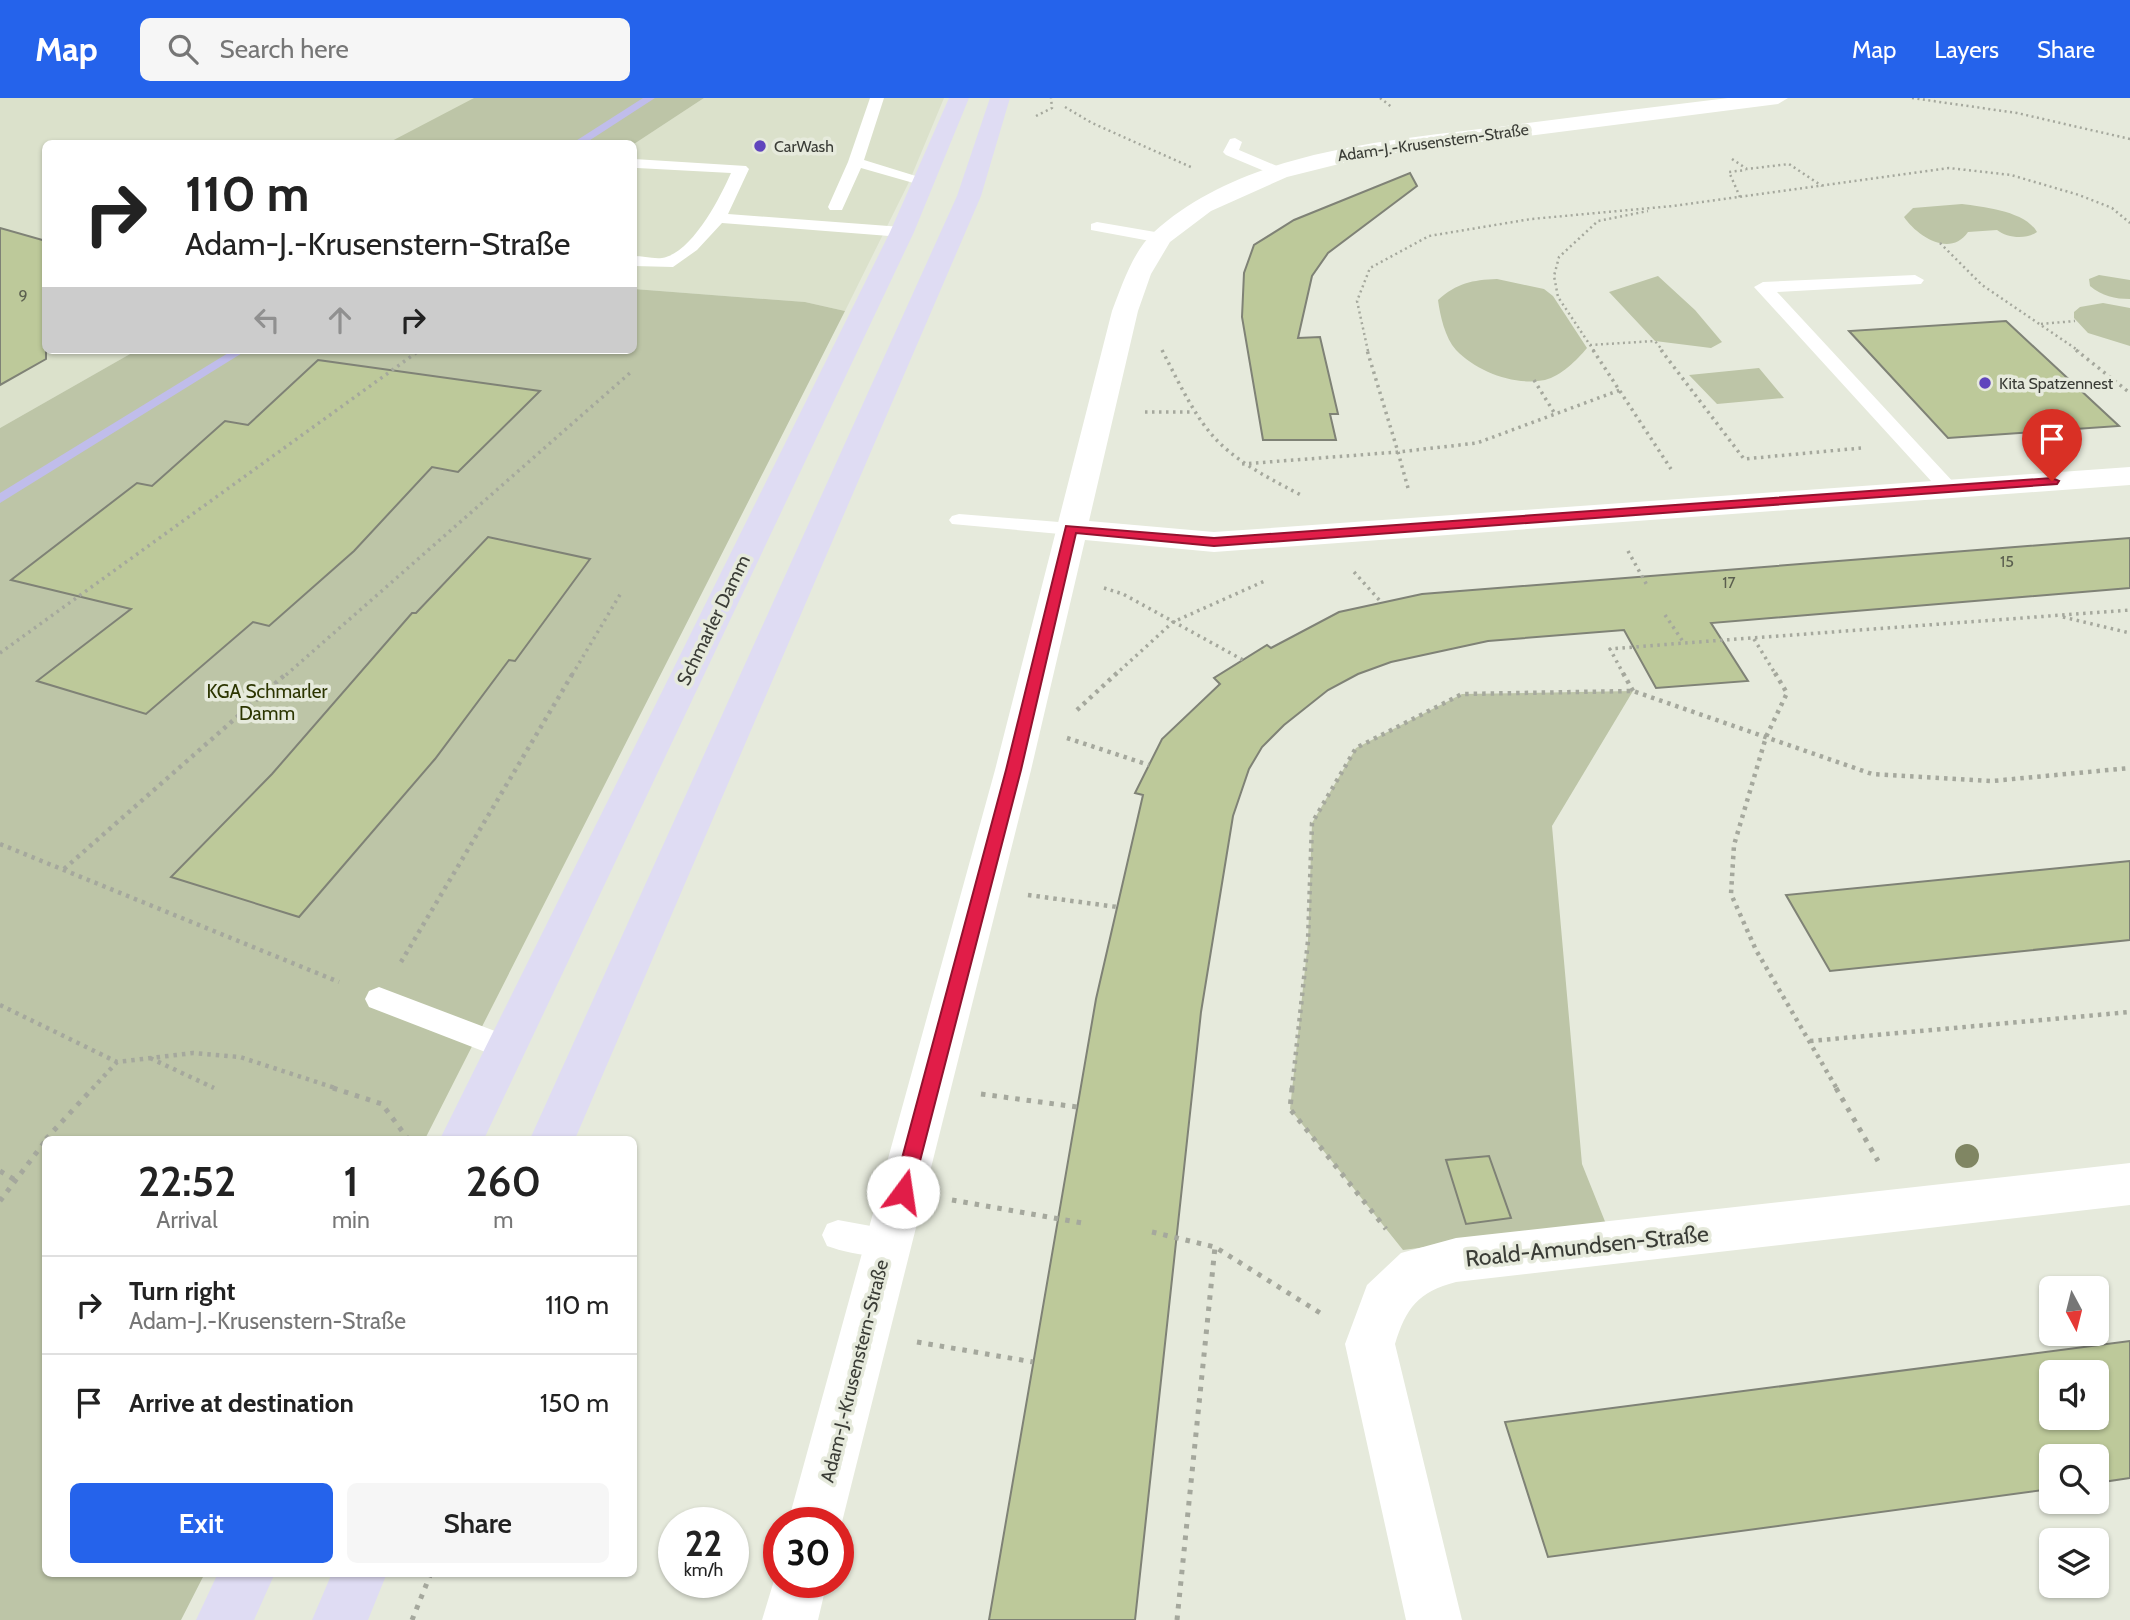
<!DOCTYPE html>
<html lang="en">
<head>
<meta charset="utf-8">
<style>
	body { margin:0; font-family:Cabin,sans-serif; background:#f6f6f6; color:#222; height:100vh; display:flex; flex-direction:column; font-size:26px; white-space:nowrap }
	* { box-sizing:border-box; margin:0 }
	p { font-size:23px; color:#767676 }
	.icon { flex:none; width:38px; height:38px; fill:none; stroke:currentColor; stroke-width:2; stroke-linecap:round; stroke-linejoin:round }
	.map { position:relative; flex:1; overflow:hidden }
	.panel { position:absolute; left:42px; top:1038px; width:595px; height:441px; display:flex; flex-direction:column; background:#fff; border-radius:10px; box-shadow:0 2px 5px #0004 }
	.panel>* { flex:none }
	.banner { position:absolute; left:42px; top:42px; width:595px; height:214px; border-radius:10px; box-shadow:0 2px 5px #0004; background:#fff; color:#222; overflow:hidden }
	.needle { width:46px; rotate:173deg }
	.tools { position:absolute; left:2039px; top:1178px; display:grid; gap:14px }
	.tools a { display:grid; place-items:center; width:70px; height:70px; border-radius:10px; background:#fff; box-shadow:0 2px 5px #0004; font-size:35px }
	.speed { position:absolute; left:658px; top:1409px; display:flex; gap:14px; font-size:35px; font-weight:700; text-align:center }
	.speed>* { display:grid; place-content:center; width:91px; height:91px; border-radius:50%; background:#fff; box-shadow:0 2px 5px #0004; line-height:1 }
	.speed small { font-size:18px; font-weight:400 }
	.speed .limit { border:10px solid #d22; background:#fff; color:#111 }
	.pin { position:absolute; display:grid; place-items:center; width:60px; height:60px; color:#fff; margin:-72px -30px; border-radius:50% 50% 50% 0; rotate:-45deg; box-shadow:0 0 7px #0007 }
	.pin .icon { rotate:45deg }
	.me { position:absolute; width:77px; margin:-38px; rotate:14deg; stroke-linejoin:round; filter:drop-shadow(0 0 5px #0008) }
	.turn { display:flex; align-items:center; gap:24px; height:147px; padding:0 28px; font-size:32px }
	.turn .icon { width:91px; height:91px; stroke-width:2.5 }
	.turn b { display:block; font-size:49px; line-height:60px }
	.lanes { display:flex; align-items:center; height:66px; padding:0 28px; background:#0003; justify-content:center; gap:35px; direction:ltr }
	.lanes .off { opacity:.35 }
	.eta { display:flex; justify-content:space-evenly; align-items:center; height:119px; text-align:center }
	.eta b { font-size:42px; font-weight:600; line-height:49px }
	.cta { display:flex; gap:14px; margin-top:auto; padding:14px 28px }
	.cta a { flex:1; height:80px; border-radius:10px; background:#2563eb; color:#fff; font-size:28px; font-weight:600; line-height:80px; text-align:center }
	.cta a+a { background:#f6f6f6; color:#222 }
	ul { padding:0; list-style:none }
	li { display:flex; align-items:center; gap:21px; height:98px; padding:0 28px; border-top:2px solid #e0e0e0 }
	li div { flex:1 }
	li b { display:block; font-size:26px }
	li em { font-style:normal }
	header { display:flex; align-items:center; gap:42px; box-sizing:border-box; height:98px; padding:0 35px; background:#2563eb; color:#fff }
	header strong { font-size:33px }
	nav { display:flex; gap:38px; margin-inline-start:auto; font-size:24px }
	.search { width:490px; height:63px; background:#f6f6f6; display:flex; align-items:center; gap:18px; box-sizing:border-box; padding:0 24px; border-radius:10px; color:#767676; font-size:26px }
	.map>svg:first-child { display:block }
	.built { fill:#dbe1cb }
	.green { fill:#bdc5a7 }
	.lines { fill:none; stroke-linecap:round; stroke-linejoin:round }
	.stream { fill:#c0bdeb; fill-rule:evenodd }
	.building { fill:#bdc99a; stroke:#7f8276; stroke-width:2; fill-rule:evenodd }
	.path-far3 { stroke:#a5a89d; stroke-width:2.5; stroke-dasharray:2 3.5; stroke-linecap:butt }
	.path-far2 { stroke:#a5a89d; stroke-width:3.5; stroke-dasharray:2.5 4.5; stroke-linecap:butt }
	.path-far1 { stroke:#a5a89d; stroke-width:4.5; stroke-dasharray:3.5 5; stroke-linecap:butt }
	.path { stroke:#a5a89d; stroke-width:5; stroke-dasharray:4.5 7; stroke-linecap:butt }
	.lane { fill:#fff; fill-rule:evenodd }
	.street { fill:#fff; fill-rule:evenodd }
	.secondary { fill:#dfdcf3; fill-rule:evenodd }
	.tree { fill:#808663 }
	.route { fill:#e11d48; stroke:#92132f; stroke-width:2 }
	.poi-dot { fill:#6045bd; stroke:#e6eadc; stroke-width:2.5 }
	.labels { text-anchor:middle; stroke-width:7; stroke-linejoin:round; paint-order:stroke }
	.far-street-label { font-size:16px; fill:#3a3c36; stroke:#e6eadc }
	.far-poi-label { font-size:16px; fill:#3a3c36; stroke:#e6eadc; text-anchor:start }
	.number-label { font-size:16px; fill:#5b5f4f }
	.street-label { font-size:19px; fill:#3a3c36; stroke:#e6eadc }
	.park-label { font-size:19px; fill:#2c3500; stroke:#e6eadc }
	.near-street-label { font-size:23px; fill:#3a3c36; stroke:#e6eadc }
</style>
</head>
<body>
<header>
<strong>Map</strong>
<div class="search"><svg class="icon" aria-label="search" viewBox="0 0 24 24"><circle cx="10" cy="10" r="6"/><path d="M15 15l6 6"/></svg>Search here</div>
<nav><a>Map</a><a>Layers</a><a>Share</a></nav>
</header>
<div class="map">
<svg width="2130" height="1522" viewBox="0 0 2130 1522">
	<rect width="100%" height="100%" fill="#e6eadc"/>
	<!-- built -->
	<path class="built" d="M 0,0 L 586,0 L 503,45 L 46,46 L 46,252 L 137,252 L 0,330 Z
		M 704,0 L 944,0 L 909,84 L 845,213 L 805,204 L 634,191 L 634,46 Z"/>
	<!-- green -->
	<path class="green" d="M 474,0 L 704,0 L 634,46 L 388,45 Z
		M 1962,106 C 1984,109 2025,113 2037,134 C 2026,142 2007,140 1997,132 L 1968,134 C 1950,160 1917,138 1904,119 L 1913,110 Z
		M 2099,177 L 2130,182 L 2130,201 C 2115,201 2102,198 2090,188 L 2089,181 Z
		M 1658,178 L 1695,212 L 1722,244 L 1711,250 L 1655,243 L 1609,194 Z
		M 1497,181 L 1544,191 L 1553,198 L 1587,250 C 1577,262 1561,278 1545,282 C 1515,288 1477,274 1456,252 C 1445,240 1440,217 1438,202 C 1457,185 1472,182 1497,181 Z
		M 634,191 L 805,204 L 845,213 L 425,1041 L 46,1041 L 46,1475 L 205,1475 L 181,1522 L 0,1522 L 0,330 L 137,252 L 634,252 Z
		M 2103,205 L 2130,210 L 2130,248 L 2088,235 L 2074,220 L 2074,214 L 2080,209 Z
		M 1759,270 L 1784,300 L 1717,306 L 1689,277 Z
		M 1633,593 L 1552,728 L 1582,1066 L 1606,1126 L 1403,1152 L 1290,1011 L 1308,843 L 1312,725 L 1356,650 L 1462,596 Z"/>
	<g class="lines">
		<!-- stream -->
		<path class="stream" d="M 643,0 L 655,0 L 584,46 L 571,46 Z
			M 233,252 L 247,252 L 0,405 L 0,395 Z"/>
	</g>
	<!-- building -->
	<path class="building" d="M 1410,75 L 1417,88 L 1328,155 L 1312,178 L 1298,240 L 1320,239 L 1338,316 L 1330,316 L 1336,342 L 1263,342 L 1242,219 L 1244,175 L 1254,147 L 1294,122 Z
		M 0,130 L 46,143 L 46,261 L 0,287 Z
		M 2006,223 L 2119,328 L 1948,340 L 1849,233 Z
		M 318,262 L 540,293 L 458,374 L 432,369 L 354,453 L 269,528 L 253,524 L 146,616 L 37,583 L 131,511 L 11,482 L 137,385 L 152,388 L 225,323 L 248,327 Z
		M 488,439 L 590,461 L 515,563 L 509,562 L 435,661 L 299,819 L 171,779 L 272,676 L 412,515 L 416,515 Z
		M 2130,440 L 2130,490 L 1711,525 L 1748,583 L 1656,590 L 1624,532 L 1488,543 L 1391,564 L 1358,576 L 1328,592 L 1284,627 L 1262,649 L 1249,671 L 1233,718 L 1201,914 L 1135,1522 L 989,1522 L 1096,901 L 1143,697 L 1135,695 L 1162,641 L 1220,586 L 1214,580 L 1267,547 L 1271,550 L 1339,514 L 1422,496 Z
		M 2130,763 L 2130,842 L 1830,873 L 1786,797 Z
		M 1489,1058 L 1511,1120 L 1466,1126 L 1446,1062 Z
		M 2130,1243 L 2130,1380 L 2096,1385 L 2096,1358 L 2051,1358 L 2051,1391 L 1548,1459 L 1505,1324 ZM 2051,1274 L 2096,1274 L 2096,1320 L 2051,1320 Z"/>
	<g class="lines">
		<!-- path-far3 -->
		<path class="path-far3" d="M 1380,0 L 1393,10
			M 1912,0 L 2017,15 L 2130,41
			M 1065,9 L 1092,25 L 1193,70
			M 1036,18 L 1052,10 L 1051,0
			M 1732,61 L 1747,71 L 1789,66 L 1822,88
			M 1740,99 L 1729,74 L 1746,72
			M 1940,145 L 1982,187 L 2079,253
			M 2041,226 L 2075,223
			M 1590,247 L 1655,243 L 1663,253
			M 1368,253 L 1357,203 L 1370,170 L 1429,138 L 1531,121 L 1673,108 L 1949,70 L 2011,77 L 2079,97 L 2112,110 L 2130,125
			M 1594,253 L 1558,199 L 1554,178 L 1559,159 L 1598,123 L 1648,113"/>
		<!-- path-far2 -->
		<path class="path-far2" d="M 1162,252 C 1206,339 1213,352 1301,397
			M 1593,252 L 1671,371
			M 1661,252 L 1744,361 L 1861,350
			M 2076,252 L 2130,295
			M 1534,282 L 1555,316
			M 1145,314 L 1194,314
			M 1242,366 L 1398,354 L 1367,252
			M 1408,390 L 1398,354 L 1477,345 L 1620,292
			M 1628,453 L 1648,489
			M 1354,474 L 1382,505
			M 1104,490 L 1123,496 L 1243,562
			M 1665,517 L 1684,545 L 2130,512
			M 2063,519 L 2130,535
			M 1754,541 L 1776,577
			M 0,555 L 420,252
			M 286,577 L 631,274
			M 572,577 L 621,495
			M 1115,577 L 1173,524 L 1267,482
			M 1624,577 L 1610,551 L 1684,545"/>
		<!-- path-far1 -->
		<path class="path-far1" d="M 1623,575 L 1633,593
			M 1775,575 L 1787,595 L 1766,639 L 1734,747 L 1731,796 L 1756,852 L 1837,991
			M 1077,612 L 1117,575
			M 1067,640 L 1149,667
			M 0,746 L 339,884
			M 64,771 L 287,575
			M 1028,797 L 1117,809
			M 401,864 L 573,575
			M 0,907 L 117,964 L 193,955 L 240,959 L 338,991
			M 1810,943 L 2130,914
			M 150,960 L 214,990
			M 92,991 L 117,964
			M 1292,991 L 1308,843 L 1312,725 L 1356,650 L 1462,596 L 1633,593 L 1872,676 L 1992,683 L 2130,670"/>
		<!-- path -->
		<path class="path" d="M 333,990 L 382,1006 L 408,1041
			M 1292,990 L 1290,1011 L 1386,1131
			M 1836,990 L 1878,1063
			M 981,996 L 1077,1009
			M 46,1041 L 93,990
			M 0,1073 L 15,1082
			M 952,1102 L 1082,1125
			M 0,1103 L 46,1042
			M 1152,1134 L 1215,1149 L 1325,1218
			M 917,1244 L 1033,1264
			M 412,1522 L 431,1475
			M 1177,1522 L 1215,1149"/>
		<!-- lane -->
		<path class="lane" d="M 870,0 L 884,0 L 864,62 L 932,83 L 924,88 L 861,70 L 842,112 L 830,112 L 828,109 L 848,64 Z
			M 1235,40 L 1242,44 L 1239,52 L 1284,71 L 1284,77 L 1274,77 L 1226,57 L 1223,54 L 1230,41 Z
			M 634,61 L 746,68 L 749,71 L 728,116 L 902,129 L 910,134 L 902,139 L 722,125 L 697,152 L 673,169 L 634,168 L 634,158 C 642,158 653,161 662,160 C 692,155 720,100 731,75 L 637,70 L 634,69 Z
			M 1097,124 L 1161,135 L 1169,140 L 1161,145 L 1091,132 L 1091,126 Z
			M 1915,177 L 1924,182 L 1921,186 L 1777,194 L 1956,387 L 1959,391 L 1956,395 L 1942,395 L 1754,189 L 1763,184 Z
			M 959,416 L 1071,425 L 1082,431 L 1071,437 L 952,426 L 949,422 L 952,418 Z
			M 379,889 L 516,941 L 521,950 L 516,959 L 506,962 L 369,909 L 365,901 L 369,893 Z
			M 838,1122 L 898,1133 L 903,1144 L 898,1155 C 878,1162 847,1155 827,1148 L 822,1137 L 827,1126 Z"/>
		<!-- street -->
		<path class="street" d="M 1728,0 L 1788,0 L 1778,6 L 1371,58 L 1287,79 L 1211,113 L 1170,144 L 1151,176 L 1138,213 L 1089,423 L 1214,434 L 2130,369 L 2130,387 L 1214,454 L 1085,442 L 1031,672 L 842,1424 L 838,1433 L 838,1424 L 788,1424 L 995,672 L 1112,213 C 1122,187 1133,153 1154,134 C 1244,52 1391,42 1506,28 C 1580,18 1654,9 1728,0 Z
			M 2130,1065 L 2130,1107 L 1456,1184 C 1418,1194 1406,1210 1395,1246 L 1462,1522 L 1406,1522 L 1345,1246 L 1367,1187 L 1401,1155 L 1456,1140 Z
			M 779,1466 L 779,1484 L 827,1484 L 818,1522 L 762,1522 Z"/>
		<!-- secondary -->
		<path class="secondary" d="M 949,0 L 969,0 L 914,134 L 484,1041 L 440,1041 L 890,134 Z
			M 990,0 L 1010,0 L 981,98 L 575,1041 L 530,1041 L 957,98 Z
			M 218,1475 L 275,1475 L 254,1522 L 196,1522 Z
			M 332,1475 L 387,1475 L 368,1522 L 312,1522 Z"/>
	</g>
	<!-- trees -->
	<circle class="tree" cx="1967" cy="1058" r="12"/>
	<!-- route -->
	<path class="route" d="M 2052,380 L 2059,383 L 2057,386 L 1214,448 L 1076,435 L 1021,672 L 912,1094 L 909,1100 L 903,1102 L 896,1100 L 893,1094 L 1006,672 L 1066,428 L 1214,440 Z"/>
	<!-- markers -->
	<g class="poi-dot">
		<circle cx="760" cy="48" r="7"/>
		<circle cx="1985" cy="285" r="7"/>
	</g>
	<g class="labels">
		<!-- far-street labels -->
		<g class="far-street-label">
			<text transform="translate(1433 44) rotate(-8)" y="6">Adam-J.-Krusenstern-Straße</text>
		</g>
		<!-- far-poi labels -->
		<g class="far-poi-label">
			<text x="774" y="54">CarWash</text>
			<text x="1999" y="291">Kita Spatzennest</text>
		</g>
		<!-- number labels -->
		<g class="number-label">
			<text x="23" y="203">9</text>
			<text x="2007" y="469">15</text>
			<text x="1729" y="490">17</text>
		</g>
		<!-- street labels -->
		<g class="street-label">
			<text transform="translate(713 522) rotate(-64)" y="7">Schmarler Damm</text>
			<text transform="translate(854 1273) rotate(-76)" y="7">Adam-J.-Krusenstern-Straße</text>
		</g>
		<!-- park labels -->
		<g class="park-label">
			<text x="267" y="600">KGA Schmarler<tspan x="267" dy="22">Damm</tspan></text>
		</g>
		<!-- near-street labels -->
		<g class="near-street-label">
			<text transform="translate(1587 1148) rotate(-6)" y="8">Roald-Amundsen-Straße</text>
		</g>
	</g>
</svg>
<div class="tools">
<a><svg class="needle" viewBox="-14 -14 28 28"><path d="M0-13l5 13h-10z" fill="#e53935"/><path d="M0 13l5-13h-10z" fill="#767676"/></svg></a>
<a><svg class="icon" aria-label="sound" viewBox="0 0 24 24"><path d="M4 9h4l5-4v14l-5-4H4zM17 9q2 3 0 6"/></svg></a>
<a><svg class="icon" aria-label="search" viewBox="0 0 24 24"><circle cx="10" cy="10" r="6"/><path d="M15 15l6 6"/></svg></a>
<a><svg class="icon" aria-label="layers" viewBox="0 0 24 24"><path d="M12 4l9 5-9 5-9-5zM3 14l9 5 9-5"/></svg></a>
</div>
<div class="speed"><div>22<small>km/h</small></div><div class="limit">30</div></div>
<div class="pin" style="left:2052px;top:383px;background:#d93025"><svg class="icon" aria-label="arrive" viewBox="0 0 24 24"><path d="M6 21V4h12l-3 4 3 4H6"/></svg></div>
<svg class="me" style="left:903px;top:1094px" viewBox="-20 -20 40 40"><circle r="19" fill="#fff"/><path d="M0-13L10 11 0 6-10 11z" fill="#e11d48"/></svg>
<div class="banner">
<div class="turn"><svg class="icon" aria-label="right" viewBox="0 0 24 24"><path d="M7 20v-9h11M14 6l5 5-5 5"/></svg><div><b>110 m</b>Adam-J.-Krusenstern-Straße</div></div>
<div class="lanes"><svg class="icon off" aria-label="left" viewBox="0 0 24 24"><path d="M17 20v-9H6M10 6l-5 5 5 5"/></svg><svg class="icon off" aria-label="ahead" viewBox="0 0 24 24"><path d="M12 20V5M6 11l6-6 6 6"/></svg><svg class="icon" aria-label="right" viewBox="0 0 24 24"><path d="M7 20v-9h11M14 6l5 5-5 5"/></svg></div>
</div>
<section class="panel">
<div class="eta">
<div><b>22:52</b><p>Arrival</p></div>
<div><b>1</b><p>min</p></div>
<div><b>260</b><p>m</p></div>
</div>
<ul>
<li><svg class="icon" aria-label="right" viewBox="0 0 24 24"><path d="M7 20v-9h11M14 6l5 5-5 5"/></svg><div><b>Turn right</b><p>Adam-J.-Krusenstern-Straße</p></div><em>110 m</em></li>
<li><svg class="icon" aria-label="arrive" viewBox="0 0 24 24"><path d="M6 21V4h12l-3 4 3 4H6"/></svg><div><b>Arrive at destination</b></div><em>150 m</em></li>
</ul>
<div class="cta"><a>Exit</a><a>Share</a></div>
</section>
</div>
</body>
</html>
